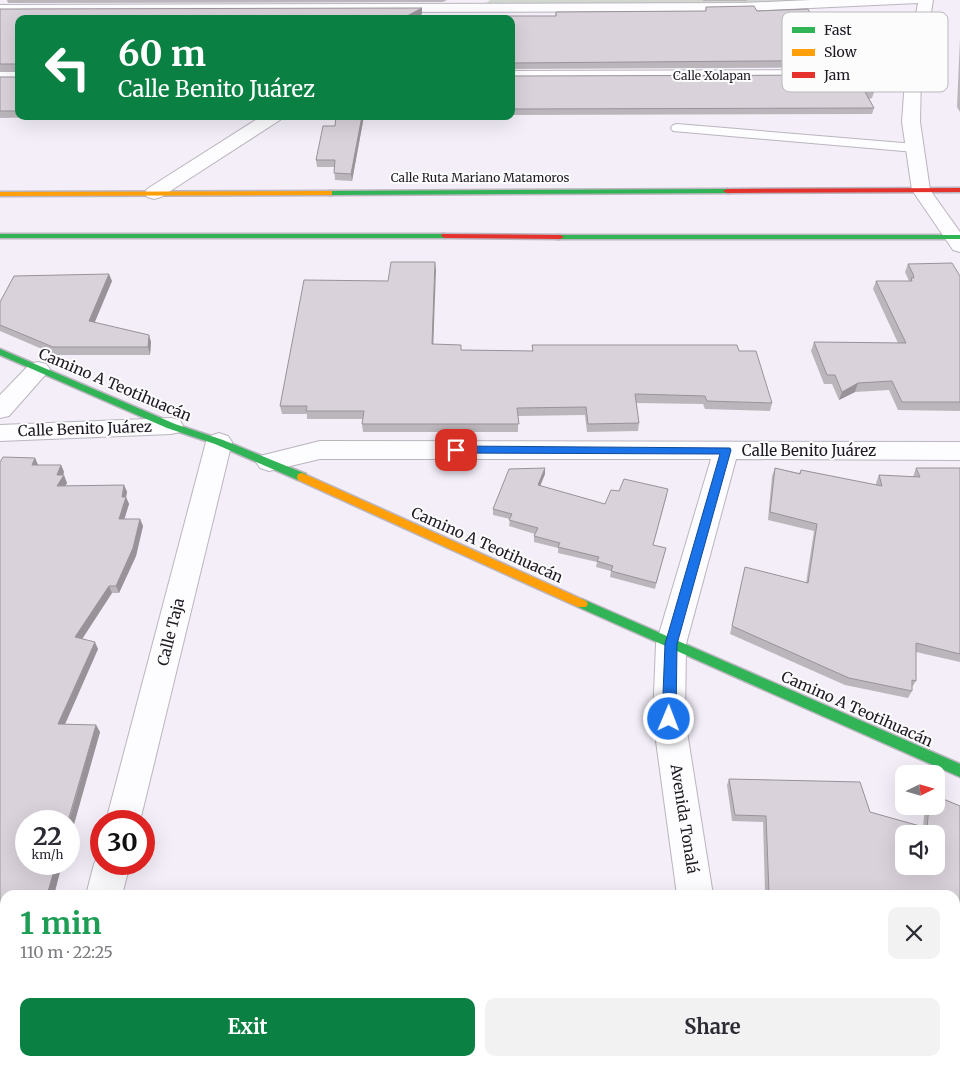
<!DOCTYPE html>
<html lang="en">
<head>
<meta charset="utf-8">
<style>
	body { margin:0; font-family:Merriweather,serif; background:#f2f2f3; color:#2b2b33; height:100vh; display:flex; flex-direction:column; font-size:19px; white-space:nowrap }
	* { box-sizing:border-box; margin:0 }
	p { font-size:16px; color:#7c7c81 }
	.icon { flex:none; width:28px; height:28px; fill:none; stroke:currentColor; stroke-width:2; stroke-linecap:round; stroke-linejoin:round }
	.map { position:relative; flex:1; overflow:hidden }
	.side { position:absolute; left:0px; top:890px; width:960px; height:176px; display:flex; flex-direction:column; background:#fff; border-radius:15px 15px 0 0; box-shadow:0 5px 20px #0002 }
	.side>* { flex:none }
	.guide { position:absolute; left:15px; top:15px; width:500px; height:105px; border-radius:10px; box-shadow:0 5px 20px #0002; background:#0b8043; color:#fff; overflow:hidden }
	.needle { width:32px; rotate:85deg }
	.buttons { position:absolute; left:895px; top:765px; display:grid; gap:10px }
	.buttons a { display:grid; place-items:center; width:50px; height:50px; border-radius:10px; background:#fff; box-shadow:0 5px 20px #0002; font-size:25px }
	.speed { position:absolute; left:15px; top:810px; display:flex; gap:10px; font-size:25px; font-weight:700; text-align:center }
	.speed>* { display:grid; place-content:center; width:65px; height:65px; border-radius:50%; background:#fff; box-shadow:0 5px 20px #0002; line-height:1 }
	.speed small { font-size:12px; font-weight:400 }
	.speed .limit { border:8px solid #d22; background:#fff; color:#111 }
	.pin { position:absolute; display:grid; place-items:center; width:42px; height:42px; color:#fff; margin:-21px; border-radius:10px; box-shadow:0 2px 8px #0006 }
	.me { position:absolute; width:55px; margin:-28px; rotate:1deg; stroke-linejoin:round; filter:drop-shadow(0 0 4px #0008) }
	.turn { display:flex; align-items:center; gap:18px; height:105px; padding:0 20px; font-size:22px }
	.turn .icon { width:65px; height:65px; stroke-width:2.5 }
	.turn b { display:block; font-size:35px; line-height:42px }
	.round { display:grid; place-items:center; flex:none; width:52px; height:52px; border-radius:10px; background:#f2f2f3 }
	.head { display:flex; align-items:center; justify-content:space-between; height:85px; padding:0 20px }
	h1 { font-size:30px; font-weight:700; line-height:38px; color:#1e9e55 }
	.button { display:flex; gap:10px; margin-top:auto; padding:10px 20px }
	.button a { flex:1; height:58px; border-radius:10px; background:#0b8043; color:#fff; font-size:20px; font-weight:700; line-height:58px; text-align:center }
	.button a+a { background:#f2f2f3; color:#2b2b33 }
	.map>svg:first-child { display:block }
	.green { fill:#d1d7d0 }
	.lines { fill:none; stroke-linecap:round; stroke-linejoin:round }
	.lane-casing { stroke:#bab5bf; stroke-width:2 }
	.street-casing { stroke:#bab5bf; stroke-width:2 }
	.fast-casing { stroke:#bab5bf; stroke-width:3 }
	.slow-casing { stroke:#bab5bf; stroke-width:3 }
	.jam-casing { stroke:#bab5bf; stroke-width:3 }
	.lane { fill:#fdfcfe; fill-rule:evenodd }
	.street { fill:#fdfcfe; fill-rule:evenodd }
	.fast { fill:#30b455; fill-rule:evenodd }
	.slow { fill:#ff9f0a; fill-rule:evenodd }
	.jam { fill:#e5322d; fill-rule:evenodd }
	.wall { fill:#bbb5bc; fill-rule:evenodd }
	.shaded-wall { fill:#999399 }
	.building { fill:#dad2db; stroke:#999399; fill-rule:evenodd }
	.route { fill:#1a73e8; stroke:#114b97 }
	.labels { text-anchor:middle; stroke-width:4; stroke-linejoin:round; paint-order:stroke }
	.far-street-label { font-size:12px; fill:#1f1924; stroke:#fcfcfc }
	.street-label { font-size:15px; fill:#1f1924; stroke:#fcfcfc }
	.key { fill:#fcfcfc; stroke:#bab8bb; stroke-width:1 }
	.key-label { font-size:14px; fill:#1f1924 }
</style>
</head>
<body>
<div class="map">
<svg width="960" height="1066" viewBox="0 0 960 1066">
	<rect width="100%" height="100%" fill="#f3eef8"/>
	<!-- green -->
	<path class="green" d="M 490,0 L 864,0 L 742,5 L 485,4 Z"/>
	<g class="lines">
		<defs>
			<path id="lane" d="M 677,124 L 915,144 L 921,148 L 915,152 L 673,131 L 671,128 L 673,125 Z"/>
			<path id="street" d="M 811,0 L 933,0 L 921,75 L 920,122 L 930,190 L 960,232 L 960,252 L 953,250 L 912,190 L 902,122 L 905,80 L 511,81 L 511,71 L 906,70 L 918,3 L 743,11 L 0,13 L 0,5 L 743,3 Z
				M 0,72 L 19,72 L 19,82 L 0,82 Z
				M 262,116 L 282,116 L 280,120 L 161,197 L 154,199 L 147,197 L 145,193 L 147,189 Z
				M 38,362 L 46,364 L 50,369 L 46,374 L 9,416 L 0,418 L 0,395 L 30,364 Z
				M 171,418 L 180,420 L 183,426 L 180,432 L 171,434 L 0,441 L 0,425 Z
				M 219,433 L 228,436 L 232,442 L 140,821 L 106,821 L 206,442 L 210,436 Z
				M 320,441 L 960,442 L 960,460 L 736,459 L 686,644 L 685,719 L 713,895 L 677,895 L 653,719 L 656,644 L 711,459 L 320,459 L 269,471 L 260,468 L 256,462 L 260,456 Z
				M 101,851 L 101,864 L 130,864 L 122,895 L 86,895 L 94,864 Z
				M 40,1061 L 80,1061 L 79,1066 L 39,1066 Z
				M 191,1061 L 241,1061 L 242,1066 L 193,1066 Z
				M 700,1061 L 740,1061 L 741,1066 L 701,1066 Z"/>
			<path id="fast" d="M 727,189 L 731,191 L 730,193 L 329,195 L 325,193 L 329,191 Z
				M 0,234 L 445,234 L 449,236 L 445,238 L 0,238 Z
				M 557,235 L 960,235 L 960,239 L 557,239 Z
				M 0,349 L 175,424 L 223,440 L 306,474 L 307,477 L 306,480 L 298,480 L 215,444 L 167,428 L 0,355 Z
				M 582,599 L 960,764 L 960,777 L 578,607 L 576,604 L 578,601 Z"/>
			<path id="slow" d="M 332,191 L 332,195 L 329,195 L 0,196 L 0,192 Z
				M 302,473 L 586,601 L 588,604 L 586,607 L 578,607 L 298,480 L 297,477 L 298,474 Z"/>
			<path id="jam" d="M 960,188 L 960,192 L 727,193 L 723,191 L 727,189 Z
				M 442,234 L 560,235 L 564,237 L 560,239 L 445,238 L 441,236 Z"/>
		</defs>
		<!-- lane casing -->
		<use href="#lane" class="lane-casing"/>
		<!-- street casing -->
		<use href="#street" class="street-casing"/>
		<!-- fast casing -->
		<use href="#fast" class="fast-casing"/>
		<!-- slow casing -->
		<use href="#slow" class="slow-casing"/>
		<!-- jam casing -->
		<use href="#jam" class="jam-casing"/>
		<!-- lane -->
		<use href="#lane" class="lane"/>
		<!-- street -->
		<use href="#street" class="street"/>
		<!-- fast -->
		<use href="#fast" class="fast"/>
		<!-- slow -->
		<use href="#slow" class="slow"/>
		<!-- jam -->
		<use href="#jam" class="jam"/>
	</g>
	<!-- wall -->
	<path class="wall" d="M 7,0 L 447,0 L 443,2 L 8,3 Z
		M 703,0 L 747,0 L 747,1 L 703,1 Z
		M 706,7 L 757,11 L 810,13 L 887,60 L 885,67 L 511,69 L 511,19 L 19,19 L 19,116 L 95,116 L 0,118 L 0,77 L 18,77 L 18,71 L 0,71 L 0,9 L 422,14 L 418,16 L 555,16 L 556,12 L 705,11 Z
		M 960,39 L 960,112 L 957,107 Z
		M 511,76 L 874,92 L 872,98 L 869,99 L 874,108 L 872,114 L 511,115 Z
		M 171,116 L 236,116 L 172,117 Z
		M 336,116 L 364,116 L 352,181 L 335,180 L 334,167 L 317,167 L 316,160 L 335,126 Z
		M 435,262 L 433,344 L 461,350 L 532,351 L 532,345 L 739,351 L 772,403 L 770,411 L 705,409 L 703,404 L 636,403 L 639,423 L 638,431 L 587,432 L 585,415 L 518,416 L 518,432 L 363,432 L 362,424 L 363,419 L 307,419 L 307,414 L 282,414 L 280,406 L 388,281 Z
		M 908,264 L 960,276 L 960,411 L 898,410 L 889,390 L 855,392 L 839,400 L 832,384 L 824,384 L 811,351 L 814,342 L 898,343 L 873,289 L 876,281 L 909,281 L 905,272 Z
		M 112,281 L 94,322 L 151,342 L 150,355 L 56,355 L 0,331 L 0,302 Z
		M 35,458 L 38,465 L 61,465 L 64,472 L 63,475 L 67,483 L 65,486 L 124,485 L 127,492 L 126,497 L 129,504 L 124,519 L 140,519 L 143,526 L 136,556 L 119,593 L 112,593 L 82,638 L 98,649 L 65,724 L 96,725 L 100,732 L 69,842 L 69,821 L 62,864 L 54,895 L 5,895 L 5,996 L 0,996 L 0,462 Z
		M 775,468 L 799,473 L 801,470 L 876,485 L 876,483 L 879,475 L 913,477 L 916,468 L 960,468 L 960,662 L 916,652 L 916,681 L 912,687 L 912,691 L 908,698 L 845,685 L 730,634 L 745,567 L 806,583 L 814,531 L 768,520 L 772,476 Z
		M 545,474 L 540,486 L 605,504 L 619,491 L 667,495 L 653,545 L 666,548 L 655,589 L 610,577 L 611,571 L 596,567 L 597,562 L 558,553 L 558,548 L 534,542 L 534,536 L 535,534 L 509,526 L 510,519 L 493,515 L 493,509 Z
		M 729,779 L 860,782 L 870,812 L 923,827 L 925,806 L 936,806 L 936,796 L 960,806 L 960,1066 L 773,1066 L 772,1061 L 955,1061 L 955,895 L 760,895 L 762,892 L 765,892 L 763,822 L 732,821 L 727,785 ZM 904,834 L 936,834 L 936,866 L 904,866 Z"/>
	<!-- shaded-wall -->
	<path class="shaded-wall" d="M 422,8 L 422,14 L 413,19 L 407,16 Z
		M 362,116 L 364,116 L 352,181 L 351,174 Z
		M 435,262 L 436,270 L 433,352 L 432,344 Z
		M 109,274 L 112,281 L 92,329 L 89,321 Z
		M 149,335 L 151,342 L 150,355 L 148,347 Z
		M 858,383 L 855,392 L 839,400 L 842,392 Z
		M 35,458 L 38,465 L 32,465 Z
		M 61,465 L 64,472 L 61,480 L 64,475 L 67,483 L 61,494 L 57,486 L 57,475 Z
		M 545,468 L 545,474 L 538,491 L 538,485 Z
		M 124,485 L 127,492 L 126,497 L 129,504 L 122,527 L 119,519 Z
		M 140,519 L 143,526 L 136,556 L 119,593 L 116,586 Z
		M 109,586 L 112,593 L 79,644 L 75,637 Z
		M 95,642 L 98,649 L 62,731 L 58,724 Z
		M 96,725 L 100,732 L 69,842 L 69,821 Z
		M 56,864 L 62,864 L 54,895 L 47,895 Z"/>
	<!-- building -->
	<path class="building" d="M 754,6 L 757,11 L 808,9 L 810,13 L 855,14 L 887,60 L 511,63 L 511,19 L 19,19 L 19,111 L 0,111 L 0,77 L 18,77 L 18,64 L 0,64 L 0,9 L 422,8 L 407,16 L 556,16 L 556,12 L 706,11 L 706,7 Z
		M 865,75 L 874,92 L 865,92 L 874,108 L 511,109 L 511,76 Z
		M 336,116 L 362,116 L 351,174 L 334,173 L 335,160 L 316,160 L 323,126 L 335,126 Z
		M 391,262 L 435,262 L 432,344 L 461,345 L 461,350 L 533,351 L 532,345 L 737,345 L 739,351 L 756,351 L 772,403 L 707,401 L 705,396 L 635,394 L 639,423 L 588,424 L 586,407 L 517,408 L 519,424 L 362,424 L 364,411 L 306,411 L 307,406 L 280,406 L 304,280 L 388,281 Z
		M 952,263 L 960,276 L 960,402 L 902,402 L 892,381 L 858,383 L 842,392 L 835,375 L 827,375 L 814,342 L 906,343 L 876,281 L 912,281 L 911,278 L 914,278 L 913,274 L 908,264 Z
		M 109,274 L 89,321 L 149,335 L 148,347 L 53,347 L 0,325 L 0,302 L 14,276 Z
		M 3,457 L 35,458 L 32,465 L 61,465 L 57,475 L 64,475 L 57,486 L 124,485 L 122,497 L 126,497 L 119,519 L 140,519 L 133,548 L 116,586 L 109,586 L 75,637 L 95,642 L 58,724 L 96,725 L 68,821 L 26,821 L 26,864 L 56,864 L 47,895 L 5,895 L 5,991 L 0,991 L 0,462 Z
		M 545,468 L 538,485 L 605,504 L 611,490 L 619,491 L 624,479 L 668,489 L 653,545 L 666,548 L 656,583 L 611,571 L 613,566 L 597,561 L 599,557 L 558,547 L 560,543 L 534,536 L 538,528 L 509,520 L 512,514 L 493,509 L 509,469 Z
		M 775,468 L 800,474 L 801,470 L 882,486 L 879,475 L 920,477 L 916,468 L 960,468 L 960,654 L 916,643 L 916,681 L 912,680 L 912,691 L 849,678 L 732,626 L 745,567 L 808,583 L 817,524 L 770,512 Z
		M 729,779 L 860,782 L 870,812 L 927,828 L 929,806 L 936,806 L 936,796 L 960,806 L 960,1066 L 777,1066 L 777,1061 L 955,1061 L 955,895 L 763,895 L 762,892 L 769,892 L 766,816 L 735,815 ZM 904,834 L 936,834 L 936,866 L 904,866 Z"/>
	<!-- route -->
	<path class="route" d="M 456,446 L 730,448 L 731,450 L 677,644 L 676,719 L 674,723 L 669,725 L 664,723 L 662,719 L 665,644 L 720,454 L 456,453 L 450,450 Z"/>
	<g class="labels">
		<!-- far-street labels -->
		<g class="far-street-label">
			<text x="712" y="80">Calle Xolapan</text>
			<text x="480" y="182">Calle Ruta Mariano Matamoros</text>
		</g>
		<!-- street labels -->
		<g class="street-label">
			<text transform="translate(115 385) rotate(23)" y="5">Camino A Teotihuacán</text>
			<text transform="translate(85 429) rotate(-2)" y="5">Calle Benito Juárez</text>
			<text x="809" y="456">Calle Benito Juárez</text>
			<text transform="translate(487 545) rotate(24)" y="5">Camino A Teotihuacán</text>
			<text transform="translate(171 632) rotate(-76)" y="5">Calle Taja</text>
			<text transform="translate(857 709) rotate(24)" y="5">Camino A Teotihuacán</text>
			<text transform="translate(684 819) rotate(81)" y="5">Avenida Tonalá</text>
		</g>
	</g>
	<!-- legend -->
	<rect x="782" y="12" width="166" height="80" rx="8" class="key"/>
	<rect x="792" y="27" width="23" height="6" fill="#30b455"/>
	<rect x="792" y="49" width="23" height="7" fill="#ff9f0a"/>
	<rect x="792" y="72" width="23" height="6" fill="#e5322d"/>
	<g class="key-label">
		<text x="824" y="35">Fast</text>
		<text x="824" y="57">Slow</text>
		<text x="824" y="80">Jam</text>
	</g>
</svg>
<div class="buttons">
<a><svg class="needle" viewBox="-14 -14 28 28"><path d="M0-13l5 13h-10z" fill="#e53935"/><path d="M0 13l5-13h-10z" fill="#7c7c81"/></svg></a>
<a><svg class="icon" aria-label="sound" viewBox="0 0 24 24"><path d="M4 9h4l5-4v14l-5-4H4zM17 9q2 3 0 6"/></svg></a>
</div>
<div class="speed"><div>22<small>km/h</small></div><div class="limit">30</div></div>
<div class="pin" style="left:456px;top:450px;background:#d93025"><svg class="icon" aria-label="arrive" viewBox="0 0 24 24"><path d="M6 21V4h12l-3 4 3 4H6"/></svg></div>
<svg class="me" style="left:669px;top:719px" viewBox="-20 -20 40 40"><circle r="17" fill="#1a73e8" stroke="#fff" stroke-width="3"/><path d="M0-11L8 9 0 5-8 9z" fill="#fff"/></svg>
<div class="guide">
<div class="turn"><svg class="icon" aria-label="left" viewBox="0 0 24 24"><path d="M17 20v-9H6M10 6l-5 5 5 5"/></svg><div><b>60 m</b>Calle Benito Juárez</div></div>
</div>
<section class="side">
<div class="head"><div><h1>1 min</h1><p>110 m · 22:25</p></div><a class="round"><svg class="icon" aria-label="close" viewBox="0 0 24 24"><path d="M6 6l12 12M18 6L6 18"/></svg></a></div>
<div class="button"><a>Exit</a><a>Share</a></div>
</section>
</div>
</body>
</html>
